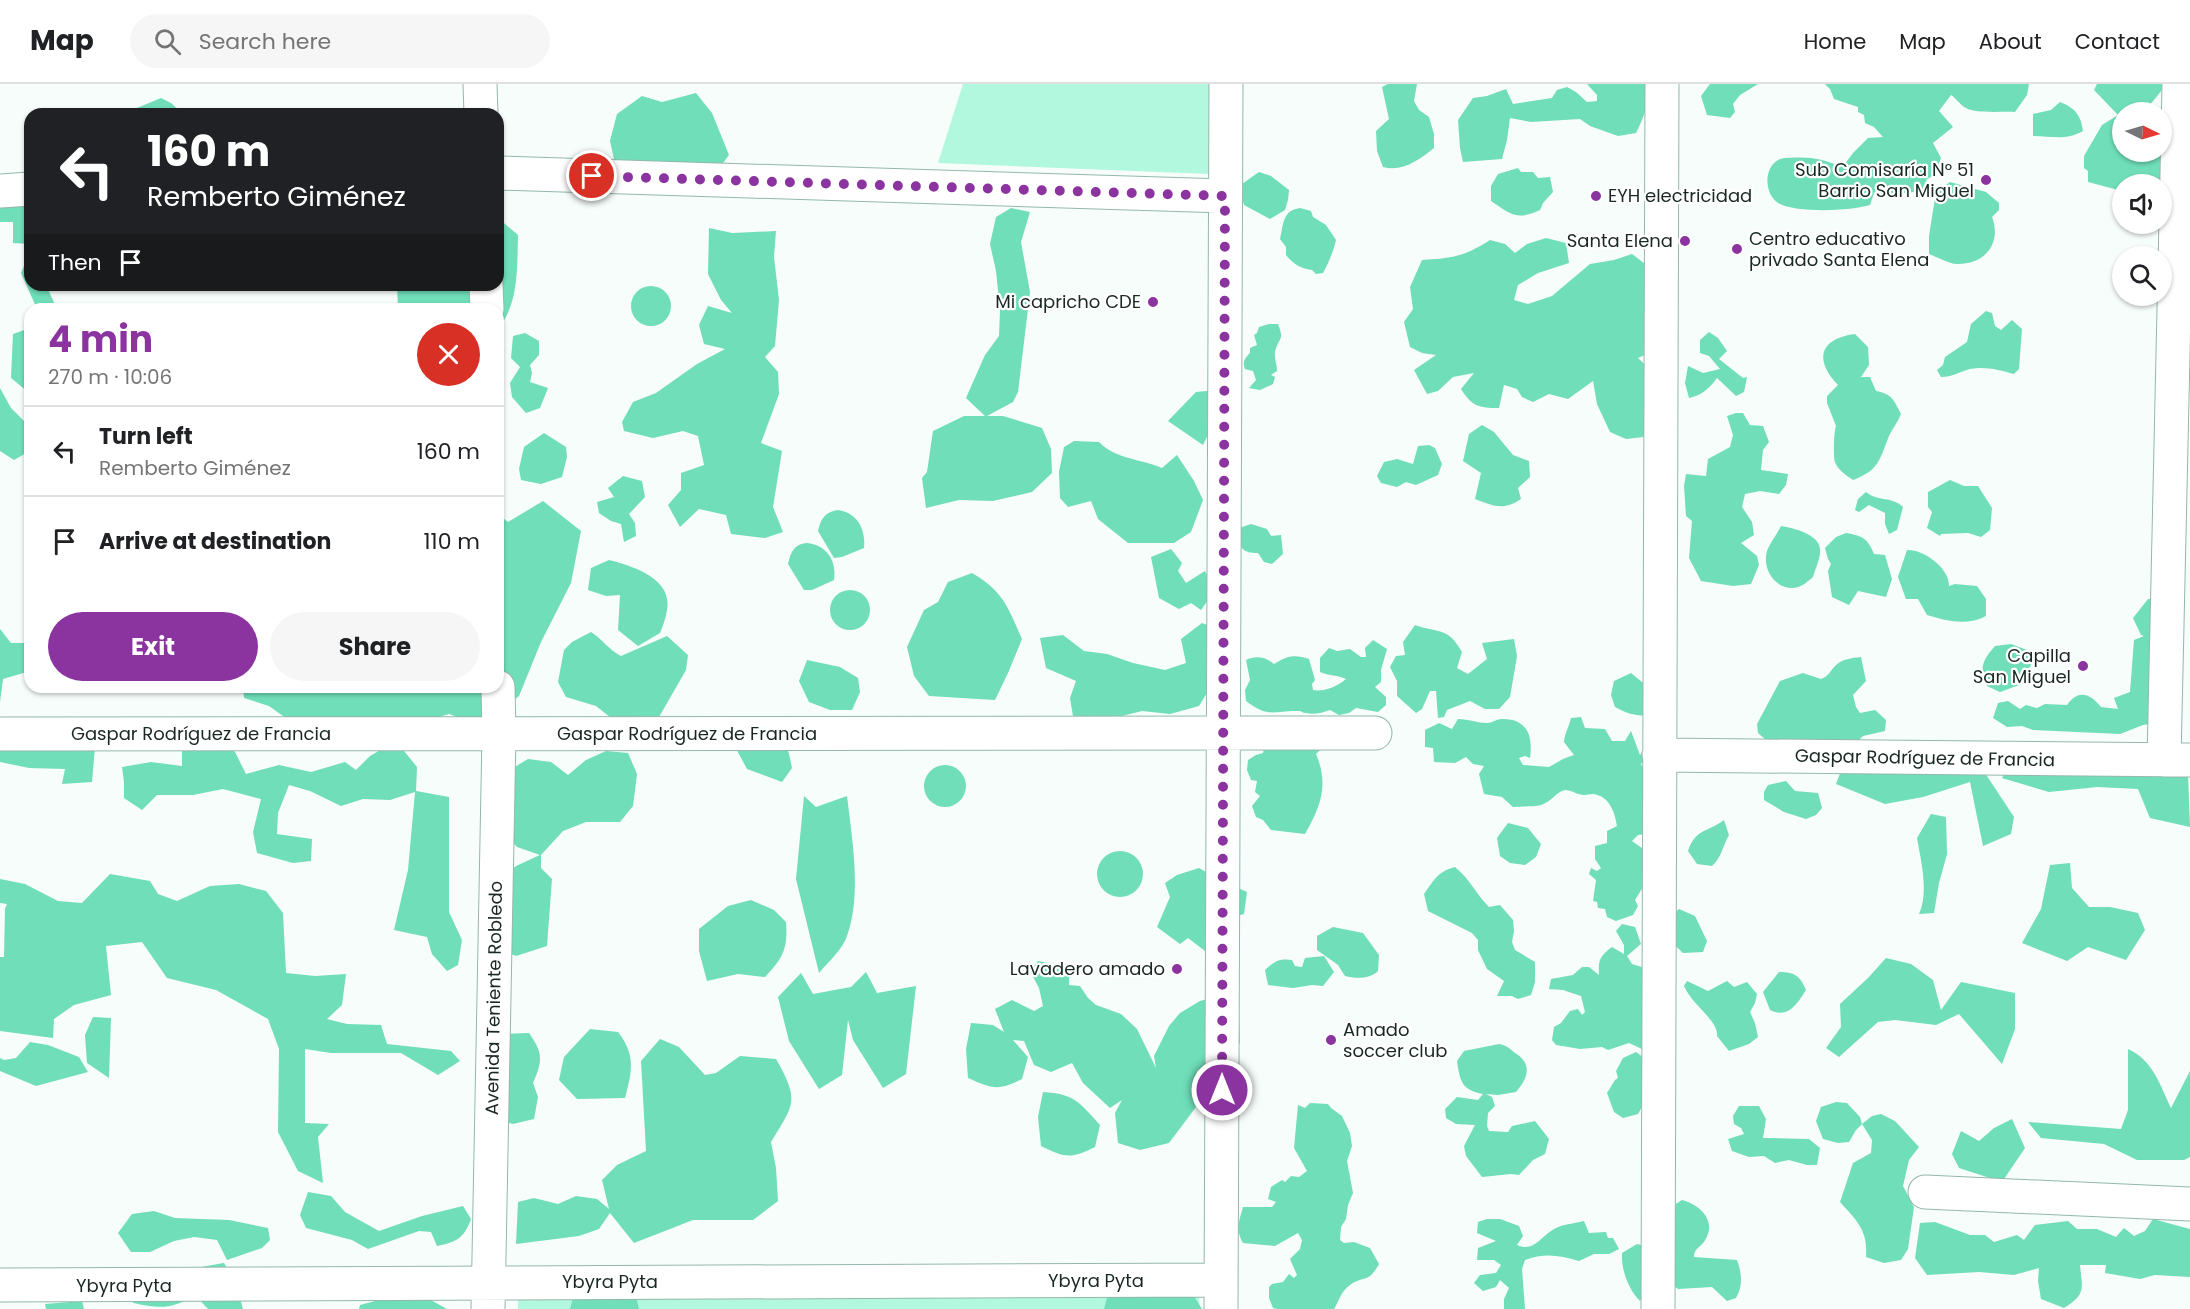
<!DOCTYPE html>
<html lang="en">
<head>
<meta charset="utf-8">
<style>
	body { margin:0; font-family:Poppins,sans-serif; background:#f6f6f6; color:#202124; height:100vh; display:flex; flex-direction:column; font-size:22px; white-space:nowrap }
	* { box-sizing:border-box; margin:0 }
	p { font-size:20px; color:#757577 }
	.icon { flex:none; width:33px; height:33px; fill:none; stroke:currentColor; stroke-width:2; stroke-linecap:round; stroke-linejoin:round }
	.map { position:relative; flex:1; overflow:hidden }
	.sheet { position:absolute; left:24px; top:219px; width:480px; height:390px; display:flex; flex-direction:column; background:#fff; border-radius:18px; box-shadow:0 2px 4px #0004 }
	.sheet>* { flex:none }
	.top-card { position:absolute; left:24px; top:24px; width:480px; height:183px; border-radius:18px; box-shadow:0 2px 4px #0004; background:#202124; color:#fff; overflow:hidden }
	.needle { width:39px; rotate:95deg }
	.fabs { position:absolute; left:2112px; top:18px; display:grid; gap:12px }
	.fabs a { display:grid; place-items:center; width:60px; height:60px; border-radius:50%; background:#fff; box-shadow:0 2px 4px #0004; font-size:30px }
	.pin { position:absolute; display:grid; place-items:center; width:51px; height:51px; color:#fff; margin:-26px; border:3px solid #fff; border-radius:50%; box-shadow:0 2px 6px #0007 }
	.me { position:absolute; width:66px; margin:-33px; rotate:0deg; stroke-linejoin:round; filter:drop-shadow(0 0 4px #0008) }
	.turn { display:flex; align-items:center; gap:21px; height:126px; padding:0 24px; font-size:27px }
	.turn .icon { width:78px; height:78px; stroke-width:2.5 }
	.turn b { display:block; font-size:42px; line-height:51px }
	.then { display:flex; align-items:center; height:57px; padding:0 24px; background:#0003; gap:12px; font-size:22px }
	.round { display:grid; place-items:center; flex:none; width:63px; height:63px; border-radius:32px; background:#f6f6f6 }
	.headline { display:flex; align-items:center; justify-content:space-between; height:102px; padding:0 24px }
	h1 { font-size:36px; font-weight:700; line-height:45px; color:#8b34a0 }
	.button { display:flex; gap:12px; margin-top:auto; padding:12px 24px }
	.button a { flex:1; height:69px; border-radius:36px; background:#8b34a0; color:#fff; font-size:24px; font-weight:700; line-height:69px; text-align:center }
	.button a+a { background:#f6f6f6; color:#202124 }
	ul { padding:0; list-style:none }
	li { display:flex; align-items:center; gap:18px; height:90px; padding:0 24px; border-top:2px solid #e0e0e0 }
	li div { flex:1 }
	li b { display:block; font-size:22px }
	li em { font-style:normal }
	header { display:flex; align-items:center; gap:36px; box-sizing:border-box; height:84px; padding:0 30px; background:#fff; border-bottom:2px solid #e0e0e0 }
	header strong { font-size:28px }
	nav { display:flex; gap:33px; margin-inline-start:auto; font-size:21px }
	.search { width:420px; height:54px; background:#f6f6f6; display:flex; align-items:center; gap:15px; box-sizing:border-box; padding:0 21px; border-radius:33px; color:#757577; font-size:22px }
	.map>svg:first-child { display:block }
	.green { fill:#b2f8de }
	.forest { fill:#6fdeb9 }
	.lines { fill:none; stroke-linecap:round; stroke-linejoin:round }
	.minor-casing { stroke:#94b8aa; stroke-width:35 }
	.minor { stroke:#fff; stroke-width:33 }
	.route { stroke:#8b34a0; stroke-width:10; stroke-dasharray:0 18 }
	.poi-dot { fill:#8b34a0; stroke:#fff; stroke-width:2 }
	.labels { text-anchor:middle; stroke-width:4.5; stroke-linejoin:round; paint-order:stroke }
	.poi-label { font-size:18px; fill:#1a2823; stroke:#fff; text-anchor:end }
	.street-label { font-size:18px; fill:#1a2823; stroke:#fff }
</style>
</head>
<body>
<header>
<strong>Map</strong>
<div class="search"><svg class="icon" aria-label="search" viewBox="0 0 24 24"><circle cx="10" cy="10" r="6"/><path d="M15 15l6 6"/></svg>Search here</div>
<nav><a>Home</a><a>Map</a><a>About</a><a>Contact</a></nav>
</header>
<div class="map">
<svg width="2190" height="1225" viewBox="0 0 2190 1225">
	<rect width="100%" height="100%" fill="#f6fdfa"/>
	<!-- green -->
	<path class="green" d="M 963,0 L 1210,0 L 1210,90 L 938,79 Z
		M 518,1188 L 1200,1189 L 1199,1225 L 518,1225 Z"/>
	<!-- forest -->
	<path class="forest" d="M 1388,0 L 1417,0 L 1414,17 L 1419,26 L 1429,33 L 1434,50 L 1434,64 C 1419,76 1403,88 1383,83 L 1377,67 L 1376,47 L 1389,35 L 1382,3 Z
		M 1587,0 L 1647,0 C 1650,18 1644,33 1636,49 L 1618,52 L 1590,42 L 1580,35 L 1531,38 L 1510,34 L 1507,56 L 1502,75 L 1463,78 L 1460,64 L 1458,36 L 1473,14 L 1487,12 L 1506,5 L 1513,20 L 1552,14 L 1557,6 L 1567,3 L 1576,8 L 1587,18 L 1597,17 L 1597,11 Z
		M 1710,0 L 1758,0 L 1740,11 L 1733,20 L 1735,28 L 1730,34 L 1707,31 L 1701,12 Z
		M 1825,0 L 2029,0 L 2027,11 L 2015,28 C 2002,27 1977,30 1966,24 C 1960,21 1956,14 1951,11 L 1939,27 L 1953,43 L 1933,59 L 1941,74 L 1935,91 L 1927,95 L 1922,107 L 1894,110 L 1881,104 L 1874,109 L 1870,121 C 1851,127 1798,129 1780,120 C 1762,111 1763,76 1785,74 C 1795,73 1812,73 1822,76 C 1830,78 1835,81 1844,81 L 1853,69 L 1868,54 L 1883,53 L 1874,43 L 1865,39 L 1864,31 L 1858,28 L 1858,23 L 1834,15 L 1830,5 Z
		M 2097,0 L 2167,0 C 2150,19 2151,28 2122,28 L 2122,68 L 2162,68 L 2162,100 L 2122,100 L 2122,107 L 2088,98 L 2088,87 L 2084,84 L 2084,72 L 2102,41 L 2118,31 L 2094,6 Z
		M 696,9 L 712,29 L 729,71 L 712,94 L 621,107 L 610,57 L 617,30 L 642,12 L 662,18 Z
		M 161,14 L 171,19 L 183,30 L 137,30 L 137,24 Z
		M 2060,18 C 2075,24 2081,31 2083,47 C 2065,57 2053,52 2033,52 L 2033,30 L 2051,26 Z
		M 1518,84 L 1521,88 L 1533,88 L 1538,94 L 1550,93 L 1553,108 L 1543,119 L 1540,126 C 1517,137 1510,130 1491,117 L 1491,102 L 1498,90 Z
		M 1259,88 L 1271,92 L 1289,106 L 1288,116 L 1285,126 L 1270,135 L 1244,121 L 1239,102 Z
		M 1950,98 L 1986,108 L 1999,119 L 1999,126 L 1992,133 C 2002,159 1985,181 1956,180 C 1948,179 1937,173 1929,170 L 1929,152 L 1936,108 Z
		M 0,101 L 30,102 L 30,160 L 13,159 L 13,138 L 0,138 Z
		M 1011,124 L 1030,128 L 1021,158 L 1030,208 L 1018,308 L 1013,318 L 987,332 L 1003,332 L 1042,344 L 1051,365 L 1052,389 L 1032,408 L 993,417 L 959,416 L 926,424 L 922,394 L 927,388 L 933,347 L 964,332 L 985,332 L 966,314 L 985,271 L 999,252 L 1000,226 L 996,187 L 990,160 L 996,133 Z
		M 1300,124 L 1311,127 L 1313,133 L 1326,141 L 1336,156 C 1333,168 1329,178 1323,189 L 1316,190 L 1312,186 C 1300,184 1294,181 1286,171 L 1286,163 L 1280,155 C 1284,139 1282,127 1300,124 Z
		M 498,134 L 518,151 C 517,179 519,213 503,238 L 498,236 Z
		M 709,144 L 732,149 L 776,147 L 774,173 L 779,216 L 775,262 L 765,273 L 778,288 L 779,310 L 761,359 L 782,367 L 773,423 L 783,448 L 765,454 L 731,450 L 726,431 L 699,425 L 680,443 L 668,421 L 681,406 L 681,389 L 704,381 L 698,352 L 683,347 L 653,354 L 624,347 L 622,338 L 633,318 L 656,309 L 697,280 L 725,265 L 704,260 L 699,241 L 708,222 L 732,229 L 721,216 L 708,190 Z
		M 1546,154 L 1566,159 L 1569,179 L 1538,189 L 1518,201 L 1514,216 L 1528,220 L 1552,212 L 1590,180 L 1614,176 L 1632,170 L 1653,186 L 1656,266 L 1638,274 L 1656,291 L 1652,343 L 1643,353 L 1626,355 L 1610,348 L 1597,320 L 1593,297 L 1568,315 L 1549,310 L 1533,318 L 1522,313 L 1517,305 L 1504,301 L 1499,324 C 1478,324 1472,322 1461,305 L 1474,289 L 1453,293 L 1438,307 L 1427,310 L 1414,286 L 1436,271 L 1422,269 L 1410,263 L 1404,238 L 1413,225 L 1410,203 L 1422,176 C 1453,174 1463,173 1490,156 L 1505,160 L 1515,169 L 1527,160 Z
		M 30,167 L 30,201 L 46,201 L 57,225 L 37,225 L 21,189 Z
		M 397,201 L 475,201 L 476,225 L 398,225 Z
		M631 222a20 20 0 1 1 40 0a20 20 0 1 1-40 0Z
		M 1986,227 L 1992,229 L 1995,242 L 2001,246 L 2012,236 L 2022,245 L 2019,285 L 2014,290 C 2000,286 1985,282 1970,285 C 1959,288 1952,293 1941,293 L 1937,286 L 1943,281 L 1945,273 L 1967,258 L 1971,240 Z
		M 1269,240 L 1278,240 C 1285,257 1278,254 1275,268 C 1274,274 1277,280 1277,287 L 1271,291 L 1275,293 L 1273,300 L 1260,306 L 1249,304 L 1256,296 L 1253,287 L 1245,285 C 1242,278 1245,274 1250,269 L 1250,264 L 1257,261 L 1254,251 L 1257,249 L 1259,243 Z
		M 30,244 L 30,308 L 28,308 L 11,294 L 13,250 Z
		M 1709,248 L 1718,254 L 1727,267 L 1719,275 L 1743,294 L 1747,293 L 1744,308 L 1736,312 L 1717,294 C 1709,305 1702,311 1689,314 L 1685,299 L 1688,282 L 1703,289 L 1720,285 L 1709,272 L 1700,269 L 1700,256 Z
		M 525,249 L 539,257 L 539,271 L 530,281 L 532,289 L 530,298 L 548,304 L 540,324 L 526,329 L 512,313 L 510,299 L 520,283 L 511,274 L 513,252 Z
		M 1855,250 L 1868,263 L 1869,281 L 1861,293 L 1870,293 L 1876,307 C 1892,310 1894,316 1901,330 C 1898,338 1892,345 1889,352 C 1879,377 1879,386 1853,396 C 1847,392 1837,385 1835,378 C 1833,373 1834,346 1836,342 L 1827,319 L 1827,312 L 1838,301 C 1814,276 1819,255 1855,250 Z
		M 0,304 L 11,324 L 30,343 L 30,367 L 14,376 L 0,367 Z
		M 1218,306 L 1217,333 L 1203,361 L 1168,337 L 1196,308 Z
		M 1736,329 L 1743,329 L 1750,341 L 1763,342 L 1769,358 L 1763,366 L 1761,386 L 1788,390 L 1786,401 L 1779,410 L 1760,407 L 1745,410 L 1742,423 L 1752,438 L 1754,451 L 1741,459 L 1757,472 L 1759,481 L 1751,500 L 1733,502 L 1701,497 L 1689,474 L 1692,437 L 1686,432 L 1684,402 L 1686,390 L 1706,392 L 1708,375 L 1730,363 L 1733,351 L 1727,332 Z
		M 1482,341 L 1494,348 L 1513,371 L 1529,377 L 1530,393 L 1518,404 L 1521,415 C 1504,427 1493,422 1475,415 L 1481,389 L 1463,377 L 1469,350 Z
		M 544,349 L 566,363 L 567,373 L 562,393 L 541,400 L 521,396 L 519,385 L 524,363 Z
		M 1074,357 L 1099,358 C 1117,376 1139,374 1162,384 L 1177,371 L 1194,397 L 1203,416 L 1191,448 L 1174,459 L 1128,459 L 1098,435 L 1091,417 L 1068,423 L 1060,414 L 1059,388 L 1064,363 Z
		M 1429,361 L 1435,364 L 1442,380 L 1438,391 L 1416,401 L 1406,398 L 1397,403 L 1381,399 L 1377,392 L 1384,378 L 1397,375 L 1413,380 L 1418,362 Z
		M 623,392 L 642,397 L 645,413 L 629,430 L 635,439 L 636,452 L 624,458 L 621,440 L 611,437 L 599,429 L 597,418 L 614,413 L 608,404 Z
		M 1950,396 L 1964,402 L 1978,402 L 1992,424 L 1990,446 L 1981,453 L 1968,449 L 1941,450 L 1940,452 L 1927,444 L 1932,428 L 1928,423 L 1928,408 Z
		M 1866,408 C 1878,418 1892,412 1903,423 L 1897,446 L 1889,450 L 1885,440 L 1885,429 L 1869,421 L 1859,428 L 1855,426 L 1858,415 Z
		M 543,417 L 581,447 L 571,499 L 541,558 L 519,612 L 481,642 L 449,630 L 419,639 L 321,659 L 269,622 L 244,614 L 243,603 L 498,603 L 498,430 L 508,438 Z
		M 837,426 C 857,428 866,445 864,464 L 842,473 L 834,474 L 818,447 C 821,435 824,429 837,426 Z
		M 1251,440 L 1267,445 L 1271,452 L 1281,451 L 1283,470 L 1272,480 L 1264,478 L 1258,469 C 1243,469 1240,465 1237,450 L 1242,443 Z
		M 1781,442 C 1793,444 1819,450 1820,465 C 1821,474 1815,485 1813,493 C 1807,498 1801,504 1792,504 C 1774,504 1762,484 1767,467 C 1770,459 1777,450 1781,442 Z
		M 1846,449 C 1862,452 1868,454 1874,470 L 1885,471 L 1892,495 L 1886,513 L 1858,507 L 1849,521 L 1832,513 L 1828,487 L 1831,480 L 1828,475 L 1825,464 L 1836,453 Z
		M 807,459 C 827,461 837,477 834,496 L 812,506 L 804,506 L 788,480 C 791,468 794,460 807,459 Z
		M 1171,465 L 1182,479 L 1178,487 L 1186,499 L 1205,487 L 1215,506 L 1201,526 L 1191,519 L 1179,525 L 1159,514 L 1151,473 Z
		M 1907,466 C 1924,465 1950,485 1949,502 L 1955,500 L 1977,502 L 1986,515 L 1986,532 C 1967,542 1947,537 1927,531 L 1918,515 L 1906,515 L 1898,493 Z
		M 609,476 C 632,482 673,494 667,526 C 666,534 663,541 660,549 L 638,562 L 618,546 L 620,511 L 606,512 L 588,506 L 591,484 Z
		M 972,489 C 1003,507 1008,523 1022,555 L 1008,589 L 995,616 L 929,612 L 914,592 L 907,563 L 924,526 L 938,518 L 948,498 Z
		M830 526a20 20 0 1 1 40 0a20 20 0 1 1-40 0Z
		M 2148,515 L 2159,516 L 2151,640 L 2143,641 L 2120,650 L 2033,646 L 2022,642 L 2007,643 L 1993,634 L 1998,619 L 2008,617 L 2020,625 L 2026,621 L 2037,624 L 2045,620 L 2067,621 C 2078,605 2090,609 2101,623 L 2118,625 L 2114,614 L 2130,608 L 2134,556 L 2144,552 L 2141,551 L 2133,534 Z
		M 1202,539 L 1215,544 L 1213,599 L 1199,622 L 1170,630 L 1142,627 L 1110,635 L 1073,632 L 1070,614 L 1076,597 L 1046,584 L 1040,554 L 1063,551 L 1084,567 L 1107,570 L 1133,579 L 1165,586 L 1186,579 L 1181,555 Z
		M 1415,541 C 1440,550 1447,542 1462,568 L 1457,584 L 1468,590 L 1487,575 L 1482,559 L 1514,555 L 1517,572 L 1510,613 L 1499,625 L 1485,625 L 1470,617 L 1447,626 L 1444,633 L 1438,634 L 1436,607 L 1430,607 L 1422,625 L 1416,629 L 1397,612 L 1397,597 L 1390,583 L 1396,572 L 1405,571 L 1403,558 Z
		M 0,545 L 11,559 L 30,559 L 30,587 L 3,595 L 0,618 Z
		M 591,548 C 602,555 609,566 621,572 L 667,552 L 688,571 L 686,586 L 659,633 L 631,635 L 610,633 L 596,622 L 566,613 L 558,598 L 564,566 L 572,558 Z
		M 1373,556 L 1387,565 L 1381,586 L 1381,598 L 1375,603 L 1386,613 L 1386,621 L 1378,628 L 1356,624 L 1349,629 L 1339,631 L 1330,626 C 1322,629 1313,631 1306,629 C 1299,628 1304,627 1296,627 C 1273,627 1268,634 1246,617 L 1245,606 L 1250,596 L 1246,576 C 1256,571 1266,573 1274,580 C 1287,572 1294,570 1309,575 L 1315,596 L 1312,600 L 1313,606 C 1325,608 1336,603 1346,595 C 1338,591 1329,592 1320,588 L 1320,574 L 1329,564 L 1337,567 L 1350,565 L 1361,573 L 1366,573 L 1365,564 Z
		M 2011,560 L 2027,566 L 2032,579 L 2022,600 L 2000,608 L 1987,602 C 1979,584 1982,577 1995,562 Z
		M 1861,573 L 1866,597 L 1853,611 L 1856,623 L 1860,629 L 1875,626 L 1886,636 L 1885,647 L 1863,652 L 1846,669 L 1772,661 L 1758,649 L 1757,640 L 1780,597 L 1803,589 L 1821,595 C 1829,592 1830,587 1836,581 C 1843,575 1851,574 1861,573 Z
		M 807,576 L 840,583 L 858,594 L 860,608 L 852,626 L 830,626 L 809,618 L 799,597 Z
		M 1631,589 L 1654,608 L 1653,631 C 1638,633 1628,630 1615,623 L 1611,611 L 1614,597 Z
		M 1581,633 L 1585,644 L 1605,645 L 1612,657 L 1625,657 L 1631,647 L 1640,671 L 1651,656 L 1647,674 L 1641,680 L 1645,688 L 1646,750 L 1638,751 L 1632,757 L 1649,769 L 1643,803 L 1635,816 L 1638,822 L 1633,831 L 1616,837 L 1607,833 L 1605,825 L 1598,824 L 1597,818 L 1593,817 L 1596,796 L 1589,790 L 1591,784 L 1597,787 L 1601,784 L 1595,775 L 1595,762 L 1607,759 L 1607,747 L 1617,742 C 1615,729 1610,712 1593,710 C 1590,710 1587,711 1584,711 C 1578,711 1571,706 1565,706 C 1556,708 1551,718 1541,721 C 1534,723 1522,722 1513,723 L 1502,713 L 1484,710 L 1479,690 L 1484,682 L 1473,680 L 1466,673 L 1455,679 L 1434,678 L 1433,664 L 1425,663 L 1425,646 L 1439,639 L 1452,645 L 1458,635 C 1468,635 1478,639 1487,639 C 1492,639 1497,635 1501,635 C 1528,634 1533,653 1530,674 L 1525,672 L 1519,674 L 1523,681 L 1549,683 L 1563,675 L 1574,671 L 1564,658 C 1565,648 1569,643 1571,634 Z
		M 211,650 L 235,668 L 246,690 L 279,681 L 311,688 L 345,678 L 356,686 L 370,672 L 396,657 L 417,683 L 416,707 L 449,713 L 449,828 L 462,856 L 458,881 L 447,887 L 432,870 L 427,853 L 394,846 L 408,786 L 415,708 L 390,716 L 363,715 L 341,722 L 310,707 L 289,701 L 278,729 L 277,750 L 312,755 L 311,777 L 293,779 L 257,769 L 253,748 L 261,715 L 223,705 L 193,711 L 157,711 L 142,726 L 124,714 L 124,698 L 122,683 L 151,678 L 182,682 L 182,666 Z
		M 1312,652 L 1320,666 L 1316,670 C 1329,701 1321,722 1305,750 L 1271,746 L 1263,736 L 1256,733 L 1252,722 L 1260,712 L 1255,708 L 1257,697 L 1251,696 L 1247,686 L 1248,676 L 1256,671 L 1263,669 L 1267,653 Z
		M 783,653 L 789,670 L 792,684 L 782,698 L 747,685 L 733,659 Z
		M 0,658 L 95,663 L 92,698 L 62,700 L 65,685 L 29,684 L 0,678 Z
		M 606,667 L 628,669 L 637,690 L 633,722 L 620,738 L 586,738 L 563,747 L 541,771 L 541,784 L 552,795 L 547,862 L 516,872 L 500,865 L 495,801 L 516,782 L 540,771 L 517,763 L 502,747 L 503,690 L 528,675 L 551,678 L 568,691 L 586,676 Z
		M 2015,670 L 2188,689 L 2190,743 L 2150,734 L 2138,705 L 2097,703 L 2049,708 L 2002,694 Z
		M 1846,674 L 1981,683 L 2014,733 L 2011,750 L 1983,762 L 1970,698 L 1923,713 L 1885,720 L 1836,700 Z
		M924 702a21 21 0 1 1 42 0a21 21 0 1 1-42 0Z
		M 1786,697 L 1795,707 L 1818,709 L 1822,724 L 1816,731 L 1806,735 L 1784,728 L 1764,716 L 1764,708 L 1768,701 Z
		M 804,712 L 816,723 L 847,712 C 852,755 862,810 847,852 C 843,865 828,878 819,889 L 796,795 Z
		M 1931,730 L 1946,733 L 1947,770 L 1939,799 L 1934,829 L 1919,830 C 1929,808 1921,777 1917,754 Z
		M 1724,736 L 1729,751 C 1722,763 1722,773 1712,782 L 1697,780 L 1688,767 C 1696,744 1707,749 1724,736 Z
		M 1508,739 L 1528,744 L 1541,760 L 1536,773 L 1525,781 L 1510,779 L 1500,772 L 1497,754 Z
		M1097 790a23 23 0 1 1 46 0a23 23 0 1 1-46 0Z
		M 2070,779 L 2072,804 L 2089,823 L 2110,823 L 2138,829 L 2145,846 L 2126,876 L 2088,863 L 2067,877 L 2022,859 L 2041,825 L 2050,781 Z
		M 1455,783 C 1471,796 1475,809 1489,823 L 1500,821 L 1513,836 L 1514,847 L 1512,858 L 1515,866 L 1535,878 L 1535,898 L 1531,911 L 1518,915 L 1512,912 L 1497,912 L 1504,897 L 1487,885 L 1478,866 L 1478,856 L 1472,849 L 1428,827 L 1424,810 C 1435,795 1437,788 1455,783 Z
		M 1199,784 L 1220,796 L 1247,808 L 1244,830 L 1220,837 L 1212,880 L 1205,867 L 1188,854 L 1180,860 L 1157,843 L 1170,813 L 1165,799 L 1177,791 Z
		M 110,790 L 150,797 L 158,810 L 177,817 L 210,802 L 239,800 L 266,807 L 283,829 L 286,889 L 315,892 L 346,890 L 342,921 L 327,935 L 347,940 L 381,941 L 387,960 L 451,967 L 460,977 L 438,991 L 401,969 L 331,969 L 305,965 L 305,1039 L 329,1040 L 318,1053 L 323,1099 L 298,1087 L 278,1048 L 279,965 L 268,935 L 216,906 L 167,894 L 142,858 L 106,862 L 111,911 L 74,921 L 54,935 L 53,954 L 0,947 L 0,873 L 4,873 L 5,825 L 7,820 L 0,819 L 0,795 L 25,800 L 58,817 L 82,819 Z
		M 751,816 L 774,826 L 786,838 C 788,865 783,874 765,893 L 738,890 L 707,897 L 699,867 L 699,845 L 728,822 Z
		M 1679,825 L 1695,832 L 1707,857 L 1703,868 L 1683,869 L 1665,852 L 1667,835 Z
		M 1622,840 L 1635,843 L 1641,860 L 1627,872 L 1632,880 L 1648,885 L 1642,965 L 1629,959 L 1608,966 L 1602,963 L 1580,965 L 1556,961 L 1552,956 L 1554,943 L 1561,939 L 1570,927 L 1578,925 L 1582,931 L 1585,928 L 1581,912 L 1563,906 L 1549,905 L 1551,895 L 1573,891 L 1582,883 L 1589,883 L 1599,891 C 1598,876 1600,872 1612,863 L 1624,870 L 1624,861 L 1616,847 Z
		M 1333,843 L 1363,849 L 1379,871 L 1378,887 C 1370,895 1356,895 1345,892 L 1338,881 L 1317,866 L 1317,852 Z
		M 1324,872 L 1334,888 L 1323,902 L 1312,901 L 1293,904 L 1268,901 L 1265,886 C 1275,877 1279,874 1292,876 L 1295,882 L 1302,883 L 1305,874 Z
		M 1886,874 L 1911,880 L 1933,896 L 1941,926 L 1961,898 L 2015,909 L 2015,945 L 2002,980 L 1959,930 L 1936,941 L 1895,936 L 1878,938 L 1839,973 L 1826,964 L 1841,943 L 1840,920 L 1868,894 Z
		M 1038,877 L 1069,883 L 1069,901 L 1080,902 L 1088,914 L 1096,921 L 1121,930 L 1137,945 L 1156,984 L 1154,972 L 1169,942 L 1180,929 L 1200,917 L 1218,912 L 1239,933 L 1240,959 L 1197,987 L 1194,1019 L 1196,1023 L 1169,1059 L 1140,1066 L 1118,1059 L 1115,1029 L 1122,1016 L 1110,1024 L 1083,999 L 1072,979 L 1051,988 L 1034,981 L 1024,957 L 1013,956 L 1028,973 L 1022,995 C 998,1007 993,1005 968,994 L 966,965 L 971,939 L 993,941 L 1004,948 L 995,925 L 1012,916 L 1034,927 L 1043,922 L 1039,904 L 1030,887 Z
		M 866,888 L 877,909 L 916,902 L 906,990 L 883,1004 L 853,956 L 848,936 L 842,991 L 819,1005 L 789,957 L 778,913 L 801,889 L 813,910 L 851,903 Z
		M 1779,888 C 1794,888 1800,891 1806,906 C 1797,920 1788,935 1770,926 L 1763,908 Z
		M 1687,897 L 1708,907 L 1727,897 L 1734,903 L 1747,898 L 1757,910 L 1755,919 L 1750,928 L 1755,939 L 1758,953 L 1749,960 L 1729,967 L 1717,952 C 1719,937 1692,921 1684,902 Z
		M 93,933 L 111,934 L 109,994 L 87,979 L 85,951 Z
		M 590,945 L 618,948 C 636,971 632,987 625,1014 L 577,1015 L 559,996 L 564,973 Z
		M 529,949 C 543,969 543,976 533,999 L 538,1013 L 534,1035 L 513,1040 L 491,1035 L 504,950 Z
		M 660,955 L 679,963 L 705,991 L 716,989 L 740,972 L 776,975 C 800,1017 794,1020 771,1058 L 776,1084 L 778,1117 L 753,1136 L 693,1136 L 634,1159 L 610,1129 L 599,1145 L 579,1152 L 516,1160 L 518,1118 L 534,1114 L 558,1120 L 576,1112 L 597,1115 L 609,1125 L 602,1096 L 617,1081 L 646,1067 L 641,977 Z
		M 30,958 L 48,961 L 79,973 L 88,988 L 36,1002 L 0,987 L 0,974 L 4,976 L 16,974 Z
		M 1499,960 C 1506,961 1509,964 1515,969 C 1533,980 1528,994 1516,1008 L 1498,1011 L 1486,1010 L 1492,1013 L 1495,1022 L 1488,1029 L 1487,1042 L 1489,1047 L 1508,1048 L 1512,1042 L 1535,1037 L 1549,1055 L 1545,1070 L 1533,1076 L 1519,1091 L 1511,1090 L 1482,1093 L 1466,1072 L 1464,1062 L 1475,1041 L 1456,1040 L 1446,1034 L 1445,1025 L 1457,1013 L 1478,1016 L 1483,1010 C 1462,1006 1460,998 1457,977 L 1464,967 Z
		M 2128,965 C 2153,976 2160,1001 2171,1024 L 2190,987 L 2190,1073 L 2184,1076 L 2137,1076 L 2104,1060 L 2041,1054 L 2028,1038 L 2121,1045 L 2128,1026 Z
		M 1636,968 L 1643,973 L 1642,1023 L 1638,1030 L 1623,1034 L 1614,1028 L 1607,1009 L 1615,996 L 1618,994 L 1616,987 L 1623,974 Z
		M 1043,1008 C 1075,1010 1079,1018 1100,1041 L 1095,1063 C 1071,1075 1065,1074 1041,1062 L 1038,1033 Z
		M 1836,1018 L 1847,1019 L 1860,1033 L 1862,1040 L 1872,1032 L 1881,1030 L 1895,1037 L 1919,1063 L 1909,1076 L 1903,1102 L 1914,1123 L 1908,1165 L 1901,1176 L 1884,1179 L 1866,1173 C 1868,1146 1857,1137 1840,1118 L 1853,1079 L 1871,1069 L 1872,1056 L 1862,1040 L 1856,1046 L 1849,1058 L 1838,1059 L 1823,1055 L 1816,1037 L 1821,1023 Z
		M 1310,1019 L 1328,1020 L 1331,1024 L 1342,1032 L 1350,1049 L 1352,1062 L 1347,1077 L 1353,1109 L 1348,1121 L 1346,1135 L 1341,1143 L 1340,1156 L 1344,1159 L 1354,1158 L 1370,1164 L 1379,1180 C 1368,1200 1364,1191 1350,1201 C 1341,1207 1339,1217 1334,1225 L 1278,1225 L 1273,1224 L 1269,1214 L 1269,1203 L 1272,1200 L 1283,1198 L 1289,1190 L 1294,1194 L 1297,1191 L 1290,1175 L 1300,1165 L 1302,1156 L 1298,1149 L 1275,1162 L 1243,1159 C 1235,1145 1239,1138 1243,1123 L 1272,1123 L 1276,1118 L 1268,1115 L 1271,1103 L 1282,1096 L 1285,1098 L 1291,1092 L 1299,1093 L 1307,1087 L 1294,1064 L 1298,1021 L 1305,1024 Z
		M 1739,1022 L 1759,1022 L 1766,1035 L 1763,1054 L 1809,1055 L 1820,1064 L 1817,1081 L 1807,1081 L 1789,1076 L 1775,1079 L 1764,1072 L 1749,1073 L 1732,1067 L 1728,1055 L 1744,1050 L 1741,1044 L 1734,1040 L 1733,1032 Z
		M 2012,1035 L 2025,1064 L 2002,1098 L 1959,1084 L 1952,1070 L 1961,1047 L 1979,1057 L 1994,1044 Z
		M 308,1108 L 331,1112 L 345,1128 L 379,1147 L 422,1132 L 463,1122 L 471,1135 C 464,1154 457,1158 437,1162 L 431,1148 L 419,1147 L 368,1165 L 352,1156 L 306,1144 L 300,1131 Z
		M 1682,1116 C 1701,1121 1718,1138 1704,1158 C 1699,1164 1694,1165 1694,1173 L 1737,1176 C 1742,1190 1743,1202 1736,1214 L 1727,1217 L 1712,1203 L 1678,1205 L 1661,1193 L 1662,1139 L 1676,1120 Z
		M 154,1127 L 175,1134 L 229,1136 L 268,1144 L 270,1156 L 262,1164 L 227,1176 L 217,1156 L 194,1153 L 174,1157 L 150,1168 L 131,1168 L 118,1149 L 132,1130 Z
		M 1487,1135 L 1500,1135 L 1519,1142 L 1523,1152 L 1517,1161 C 1533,1168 1539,1155 1551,1147 C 1560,1140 1573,1140 1584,1137 L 1589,1149 L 1606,1148 L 1608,1154 L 1613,1154 L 1619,1165 L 1609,1170 L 1594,1170 L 1579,1177 C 1559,1171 1544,1169 1525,1176 L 1522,1185 L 1525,1225 L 1504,1225 L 1504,1215 L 1509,1204 L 1500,1196 L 1496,1203 L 1483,1207 L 1474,1199 L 1480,1191 L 1496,1189 L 1501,1181 L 1494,1176 L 1477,1176 L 1478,1164 L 1496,1157 L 1477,1149 L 1478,1138 Z
		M 2153,1135 L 2190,1145 L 2190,1193 L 2155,1191 L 2140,1195 L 2105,1189 L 2106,1181 L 2080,1181 C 2082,1204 2087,1210 2064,1224 L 2041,1215 L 2038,1197 L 2039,1184 L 2014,1191 L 1979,1188 L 1927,1191 L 1915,1174 L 1920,1139 L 1935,1138 L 1970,1151 L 1985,1151 L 1994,1158 L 2017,1151 L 2024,1156 L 2035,1141 L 2068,1137 L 2077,1145 L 2097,1145 L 2116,1153 L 2124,1144 L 2134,1152 L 2145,1147 Z
		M 1637,1160 L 1641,1161 L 1645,1172 L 1648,1203 L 1640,1217 C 1628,1205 1621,1185 1622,1169 Z
		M 224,1179 L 236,1200 L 243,1225 L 208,1225 L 196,1212 C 169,1225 162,1225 133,1219 L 138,1205 L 191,1203 L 201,1183 Z
		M 1126,1196 L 1187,1201 L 1202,1225 L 1104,1225 L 1107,1214 Z
		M 409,1204 L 447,1225 L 359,1225 L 360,1221 L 386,1214 Z
		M 636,1212 L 639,1225 L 570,1225 L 573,1214 Z
		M 82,1217 L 84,1225 L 46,1225 L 45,1220 Z"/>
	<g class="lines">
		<defs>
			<path id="minor" d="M 480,0 L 481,30
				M 498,89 L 1225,112
				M 0,107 L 30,105
				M 486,201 L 487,225
				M 0,650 L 1375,649
				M 1659,671 L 2190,676
				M 2164,676 L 2179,0
				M 1925,1108 L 2190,1120
				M 0,1201 L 1221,1196
				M 488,1225 L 499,651 L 498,603
				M 1221,1225 L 1226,0
				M 1658,1225 L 1662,0"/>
		</defs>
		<!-- minor casing -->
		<use href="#minor" class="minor-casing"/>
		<!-- minor -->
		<use href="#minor" class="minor"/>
	</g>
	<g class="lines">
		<!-- route -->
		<path class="route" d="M 592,92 L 1225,112 L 1222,1006"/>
	</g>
	<!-- markers -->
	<g class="poi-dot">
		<circle cx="1986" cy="96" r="6"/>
		<circle cx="1596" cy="112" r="6"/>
		<circle cx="1685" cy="157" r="6"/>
		<circle cx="1737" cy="165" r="6"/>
		<circle cx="1153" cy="218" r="6"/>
		<circle cx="2083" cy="582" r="6"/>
		<circle cx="1177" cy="885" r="6"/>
		<circle cx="1331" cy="956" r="6"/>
	</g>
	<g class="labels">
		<!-- poi labels -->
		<g class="poi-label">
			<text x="1974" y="92">Sub Comisaría N° 51<tspan x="1974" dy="21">Barrio San Miguel</tspan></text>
			<text x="1608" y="118" text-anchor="start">EYH electricidad</text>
			<text x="1749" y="161" text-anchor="start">Centro educativo<tspan x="1749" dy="21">privado Santa Elena</tspan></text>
			<text x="1673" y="163">Santa Elena</text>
			<text x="1141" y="224">Mi capricho CDE</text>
			<text x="2071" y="578">Capilla<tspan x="2071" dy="21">San Miguel</tspan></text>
			<text x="1165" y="891">Lavadero amado</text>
			<text x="1343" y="952" text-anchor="start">Amado<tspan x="1343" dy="21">soccer club</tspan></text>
		</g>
		<!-- street labels -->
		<g class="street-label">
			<text x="201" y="656">Gaspar Rodríguez de Francia</text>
			<text x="687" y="656">Gaspar Rodríguez de Francia</text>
			<text transform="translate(1925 674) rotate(1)" y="6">Gaspar Rodríguez de Francia</text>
			<text transform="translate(494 914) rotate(-89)" y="6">Avenida Teniente Robledo</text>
			<text x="1096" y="1203">Ybyra Pyta</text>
			<text x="610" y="1204">Ybyra Pyta</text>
			<text x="124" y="1208">Ybyra Pyta</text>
		</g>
	</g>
</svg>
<div class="fabs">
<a><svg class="needle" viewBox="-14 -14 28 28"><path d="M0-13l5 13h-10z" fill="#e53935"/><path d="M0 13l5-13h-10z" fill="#757577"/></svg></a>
<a><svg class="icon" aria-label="sound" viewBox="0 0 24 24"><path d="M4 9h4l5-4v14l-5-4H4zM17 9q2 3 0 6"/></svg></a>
<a><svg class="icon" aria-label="search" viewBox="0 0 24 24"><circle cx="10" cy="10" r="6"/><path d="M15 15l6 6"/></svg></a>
</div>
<div class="pin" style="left:592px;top:92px;background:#d93025"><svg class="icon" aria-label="arrive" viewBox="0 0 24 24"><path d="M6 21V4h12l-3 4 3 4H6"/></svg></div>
<svg class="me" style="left:1222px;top:1006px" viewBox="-20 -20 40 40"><circle r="17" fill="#8b34a0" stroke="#fff" stroke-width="3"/><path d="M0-11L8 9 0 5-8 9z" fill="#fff"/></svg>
<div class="top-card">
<div class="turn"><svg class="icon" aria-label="left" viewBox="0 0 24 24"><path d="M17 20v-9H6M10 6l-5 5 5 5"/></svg><div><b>160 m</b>Remberto Giménez</div></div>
<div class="then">Then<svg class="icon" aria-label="arrive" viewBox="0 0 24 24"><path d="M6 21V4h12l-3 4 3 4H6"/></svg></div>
</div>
<section class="sheet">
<div class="headline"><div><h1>4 min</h1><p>270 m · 10:06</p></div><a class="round" style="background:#d93025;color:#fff"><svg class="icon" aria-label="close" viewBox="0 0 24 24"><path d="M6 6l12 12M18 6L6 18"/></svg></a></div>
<ul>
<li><svg class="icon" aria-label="left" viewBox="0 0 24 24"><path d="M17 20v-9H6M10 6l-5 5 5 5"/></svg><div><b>Turn left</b><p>Remberto Giménez</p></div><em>160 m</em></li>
<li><svg class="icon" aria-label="arrive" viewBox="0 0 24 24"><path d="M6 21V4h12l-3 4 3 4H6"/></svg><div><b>Arrive at destination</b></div><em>110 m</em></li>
</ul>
<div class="button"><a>Exit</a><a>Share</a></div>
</section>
</div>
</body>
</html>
